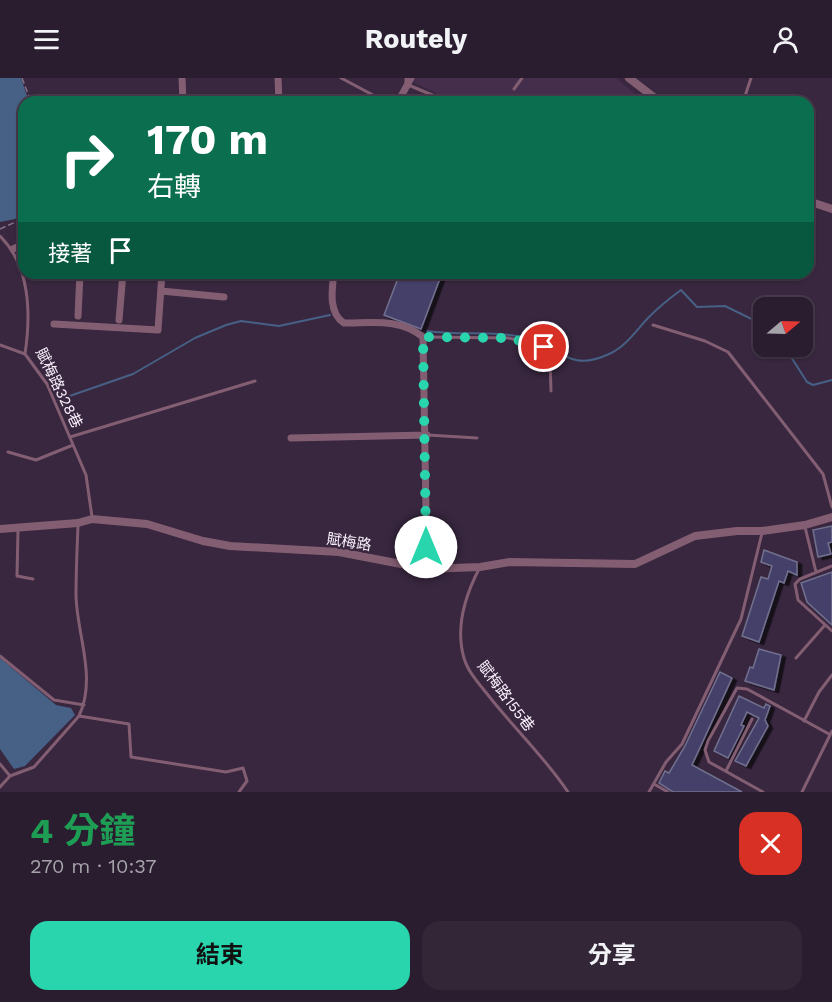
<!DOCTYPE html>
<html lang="zh-TW">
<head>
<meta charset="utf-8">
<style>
	body { margin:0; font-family:"Work Sans","Noto Sans TC",sans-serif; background:#322637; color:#f1f3f6; height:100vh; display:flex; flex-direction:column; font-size:22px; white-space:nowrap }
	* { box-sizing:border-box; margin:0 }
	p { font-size:20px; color:#a5a2aa }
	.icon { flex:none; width:33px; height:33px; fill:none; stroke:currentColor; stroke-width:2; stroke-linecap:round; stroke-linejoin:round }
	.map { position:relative; height:714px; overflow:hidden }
	.drawer { display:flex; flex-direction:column; background:#2a1d2f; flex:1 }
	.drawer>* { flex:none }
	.hud { position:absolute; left:18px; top:18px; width:796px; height:183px; border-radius:18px; box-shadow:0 2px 4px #0004,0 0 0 2px #463b4b; background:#0b6e4f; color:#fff; overflow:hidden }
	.needle { width:39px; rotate:71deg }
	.tools { position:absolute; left:753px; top:219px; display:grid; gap:12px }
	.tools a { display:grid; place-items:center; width:60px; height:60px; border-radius:12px; background:#2a1d2f; box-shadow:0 2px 4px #0004,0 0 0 2px #463b4b; font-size:30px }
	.pin { position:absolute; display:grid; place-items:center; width:51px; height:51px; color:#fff; margin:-26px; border:3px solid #fff; border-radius:50%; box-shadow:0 2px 6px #0007 }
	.me { position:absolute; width:66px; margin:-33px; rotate:0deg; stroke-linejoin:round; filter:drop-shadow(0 0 4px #0008) }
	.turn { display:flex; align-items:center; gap:21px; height:126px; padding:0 30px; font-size:27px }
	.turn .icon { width:78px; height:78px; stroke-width:2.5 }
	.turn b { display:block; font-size:42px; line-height:51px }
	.then { display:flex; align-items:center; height:57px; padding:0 30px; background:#0003; gap:12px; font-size:22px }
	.round { display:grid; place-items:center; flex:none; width:63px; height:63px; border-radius:18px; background:#322637 }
	.overview { display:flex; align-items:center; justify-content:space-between; height:102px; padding:0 30px }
	h1 { font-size:36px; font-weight:700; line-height:45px; color:#1e9e55 }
	.primary-button { display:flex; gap:12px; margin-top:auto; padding:12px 30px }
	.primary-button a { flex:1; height:69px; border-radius:18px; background:#28d5ad; color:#111; font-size:24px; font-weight:700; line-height:69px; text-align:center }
	.primary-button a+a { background:#322637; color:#f1f3f6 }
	header { display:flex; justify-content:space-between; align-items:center; height:78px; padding:0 30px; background:#2a1d2f; font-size:27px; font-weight:700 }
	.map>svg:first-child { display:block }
	.built { fill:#442e4c }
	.water { fill:#476085 }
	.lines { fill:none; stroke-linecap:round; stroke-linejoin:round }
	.stream { stroke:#476085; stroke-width:2 }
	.building { fill:#454169; stroke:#71708f; stroke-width:1.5; filter:url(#shadow) }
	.path { stroke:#837588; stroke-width:1.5; stroke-dasharray:6 3; stroke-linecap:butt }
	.service { stroke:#835e72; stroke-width:3 }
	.minor { stroke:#835e72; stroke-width:7 }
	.tertiary { stroke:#835e72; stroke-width:8 }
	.route { stroke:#28d5ad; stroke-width:10; stroke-dasharray:0 18 }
	.labels { text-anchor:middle; stroke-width:4.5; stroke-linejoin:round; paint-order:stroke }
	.street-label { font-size:15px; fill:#faf1fd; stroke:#38273f }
</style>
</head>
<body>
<header><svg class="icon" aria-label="menu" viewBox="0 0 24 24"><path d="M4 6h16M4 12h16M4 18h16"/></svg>Routely<svg class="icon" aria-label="person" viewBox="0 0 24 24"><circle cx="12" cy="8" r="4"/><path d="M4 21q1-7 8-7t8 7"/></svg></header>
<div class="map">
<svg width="832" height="714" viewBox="0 0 832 714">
	<defs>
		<filter id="shadow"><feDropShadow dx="4.5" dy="2.5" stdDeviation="0" flood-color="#0009"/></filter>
	</defs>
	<rect width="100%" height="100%" fill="#38273f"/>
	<!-- built -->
	<path class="built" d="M 413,0 L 616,0 L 640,20 L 637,24 L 455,24 L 415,5 Z"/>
	<!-- water -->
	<path class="water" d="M 0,0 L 21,0 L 29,24 L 24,24 L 24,133 L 15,141 L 0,144 Z
		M 0,580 L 56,627 L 71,630 L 75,637 L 25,688 L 14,691 L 0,671 Z"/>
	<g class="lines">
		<!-- stream -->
		<path class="stream" d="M 427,253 C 461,258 495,252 528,260 C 560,269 569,295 609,276 C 626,269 637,251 649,239 C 659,229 670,220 681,212 L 697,229 L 725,228 L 764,247
			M 784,268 L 807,304 L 813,307 L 832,302
			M 58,322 L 133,296 L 195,260 L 226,247 L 241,243 L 279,248 L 330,237"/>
	</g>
	<!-- building -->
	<path class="building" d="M 400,195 L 442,195 L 421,251 L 384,237 Z
		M 832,448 L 832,464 L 828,465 L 831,476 L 818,479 L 813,452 Z
		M 764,472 L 797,484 L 797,497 L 788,493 L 784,505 L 779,503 L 759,564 L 742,558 L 761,499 L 768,501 L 772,488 L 761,484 Z
		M 832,494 L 832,547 L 807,524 L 801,505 Z
		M 759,571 L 781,577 L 774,612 L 745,603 L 750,589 L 753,590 Z
		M 720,594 L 732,600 L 692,687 L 742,714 L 673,714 L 659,705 L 665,693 L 669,695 L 685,668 Z
		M 739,618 L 764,630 L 766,626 L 770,628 L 765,642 L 768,648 L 746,688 L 735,683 L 759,640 L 747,634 L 741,647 L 744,648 L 728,680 L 714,673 Z"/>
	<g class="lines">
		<!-- path -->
		<path class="path" d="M 22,0 L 31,24
			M 0,151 L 20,142 L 24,137"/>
		<!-- service -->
		<path class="service" d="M 341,0 L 386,24
			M 406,0 L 406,6 L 449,24
			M 514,11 L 522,0
			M 743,24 L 751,0
			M 0,158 C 30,188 31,236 25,276 L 47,306 L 86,397 L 92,439
			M 653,247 L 705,263 L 728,274 L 823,396 L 832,429
			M 424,259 L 509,260 L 544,269 L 550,281 L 551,313
			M 0,267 L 25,276
			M 428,357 L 477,360
			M 70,359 L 255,303
			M 8,374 L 36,382 L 73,367
			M 805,449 L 816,494
			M 18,452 L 17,498 L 33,501
			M 832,488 L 800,501 L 795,506 L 798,522 L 832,553
			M 479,491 C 465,518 455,549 464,580 C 468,595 482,609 492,622 C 517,653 546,681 568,714
			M 0,578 L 54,622 L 84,627
			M 796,580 L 825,547
			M 79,638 L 129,646 L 131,679 L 226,694 L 243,690 L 247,703 L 239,714
			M 804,643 L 819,614 L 832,597
			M 0,686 L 10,698
			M 726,693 L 752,641
			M 654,706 L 668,714
			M 0,709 L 10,698 L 34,689 L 79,638 C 97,600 77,557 76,518 C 76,495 77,471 78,448
			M 649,714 L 666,684 L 682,666 L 741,541 L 762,455
			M 763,714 L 709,684 L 705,672 L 708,663 L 737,610 L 747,611 L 829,656
			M 802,714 L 832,653"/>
		<!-- minor -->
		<path class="minor" d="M 182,0 L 183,24
			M 278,0 L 279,24
			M 398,24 L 411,0
			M 13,171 L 24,166
			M 318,195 L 333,197
			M 334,195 C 332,211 328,235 344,245 C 372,245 400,240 423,259 L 427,491
			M 161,213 L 224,219
			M 78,238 L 80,195
			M 119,242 L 123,195
			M 54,246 L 158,252 L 162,195
			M 291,360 L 427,357"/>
		<!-- tertiary -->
		<path class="tertiary" d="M 629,0 L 660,24
			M 808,123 L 832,131
			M 0,451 L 78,445 L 92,441 L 147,446 L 203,463 L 230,468 L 339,474 L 427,491 L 480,489 L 510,484 L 635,486 L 695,458 L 737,453 L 762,453 L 805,447 L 832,439"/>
	</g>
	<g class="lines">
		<!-- route -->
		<path class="route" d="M 426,469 L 423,259 L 509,260 L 544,269"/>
	</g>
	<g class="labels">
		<!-- street labels -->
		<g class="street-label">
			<text transform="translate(59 310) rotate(64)" y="5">賦梅路328巷</text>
			<text transform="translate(349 464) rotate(9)" y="5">賦梅路</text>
			<text transform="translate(506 618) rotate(53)" y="5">賦梅路155巷</text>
		</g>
	</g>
</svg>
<div class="tools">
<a><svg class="needle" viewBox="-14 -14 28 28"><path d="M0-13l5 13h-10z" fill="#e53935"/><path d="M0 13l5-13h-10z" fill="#a5a2aa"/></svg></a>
</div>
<div class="pin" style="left:544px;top:269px;background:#d93025"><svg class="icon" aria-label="arrive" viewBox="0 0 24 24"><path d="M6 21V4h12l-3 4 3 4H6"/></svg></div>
<svg class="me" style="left:426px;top:469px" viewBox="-20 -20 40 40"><circle r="19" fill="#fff"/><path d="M0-13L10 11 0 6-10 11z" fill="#28d5ad"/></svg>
<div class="hud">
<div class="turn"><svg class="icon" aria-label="right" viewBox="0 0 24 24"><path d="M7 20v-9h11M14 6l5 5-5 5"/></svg><div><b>170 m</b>右轉</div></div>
<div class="then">接著<svg class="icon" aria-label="arrive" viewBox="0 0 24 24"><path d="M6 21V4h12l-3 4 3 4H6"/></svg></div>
</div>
</div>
<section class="drawer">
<div class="overview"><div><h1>4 分鐘</h1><p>270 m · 10:37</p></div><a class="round" style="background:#d93025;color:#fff"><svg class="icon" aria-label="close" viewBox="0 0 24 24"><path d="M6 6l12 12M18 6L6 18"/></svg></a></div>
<div class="primary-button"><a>結束</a><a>分享</a></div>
</section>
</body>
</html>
